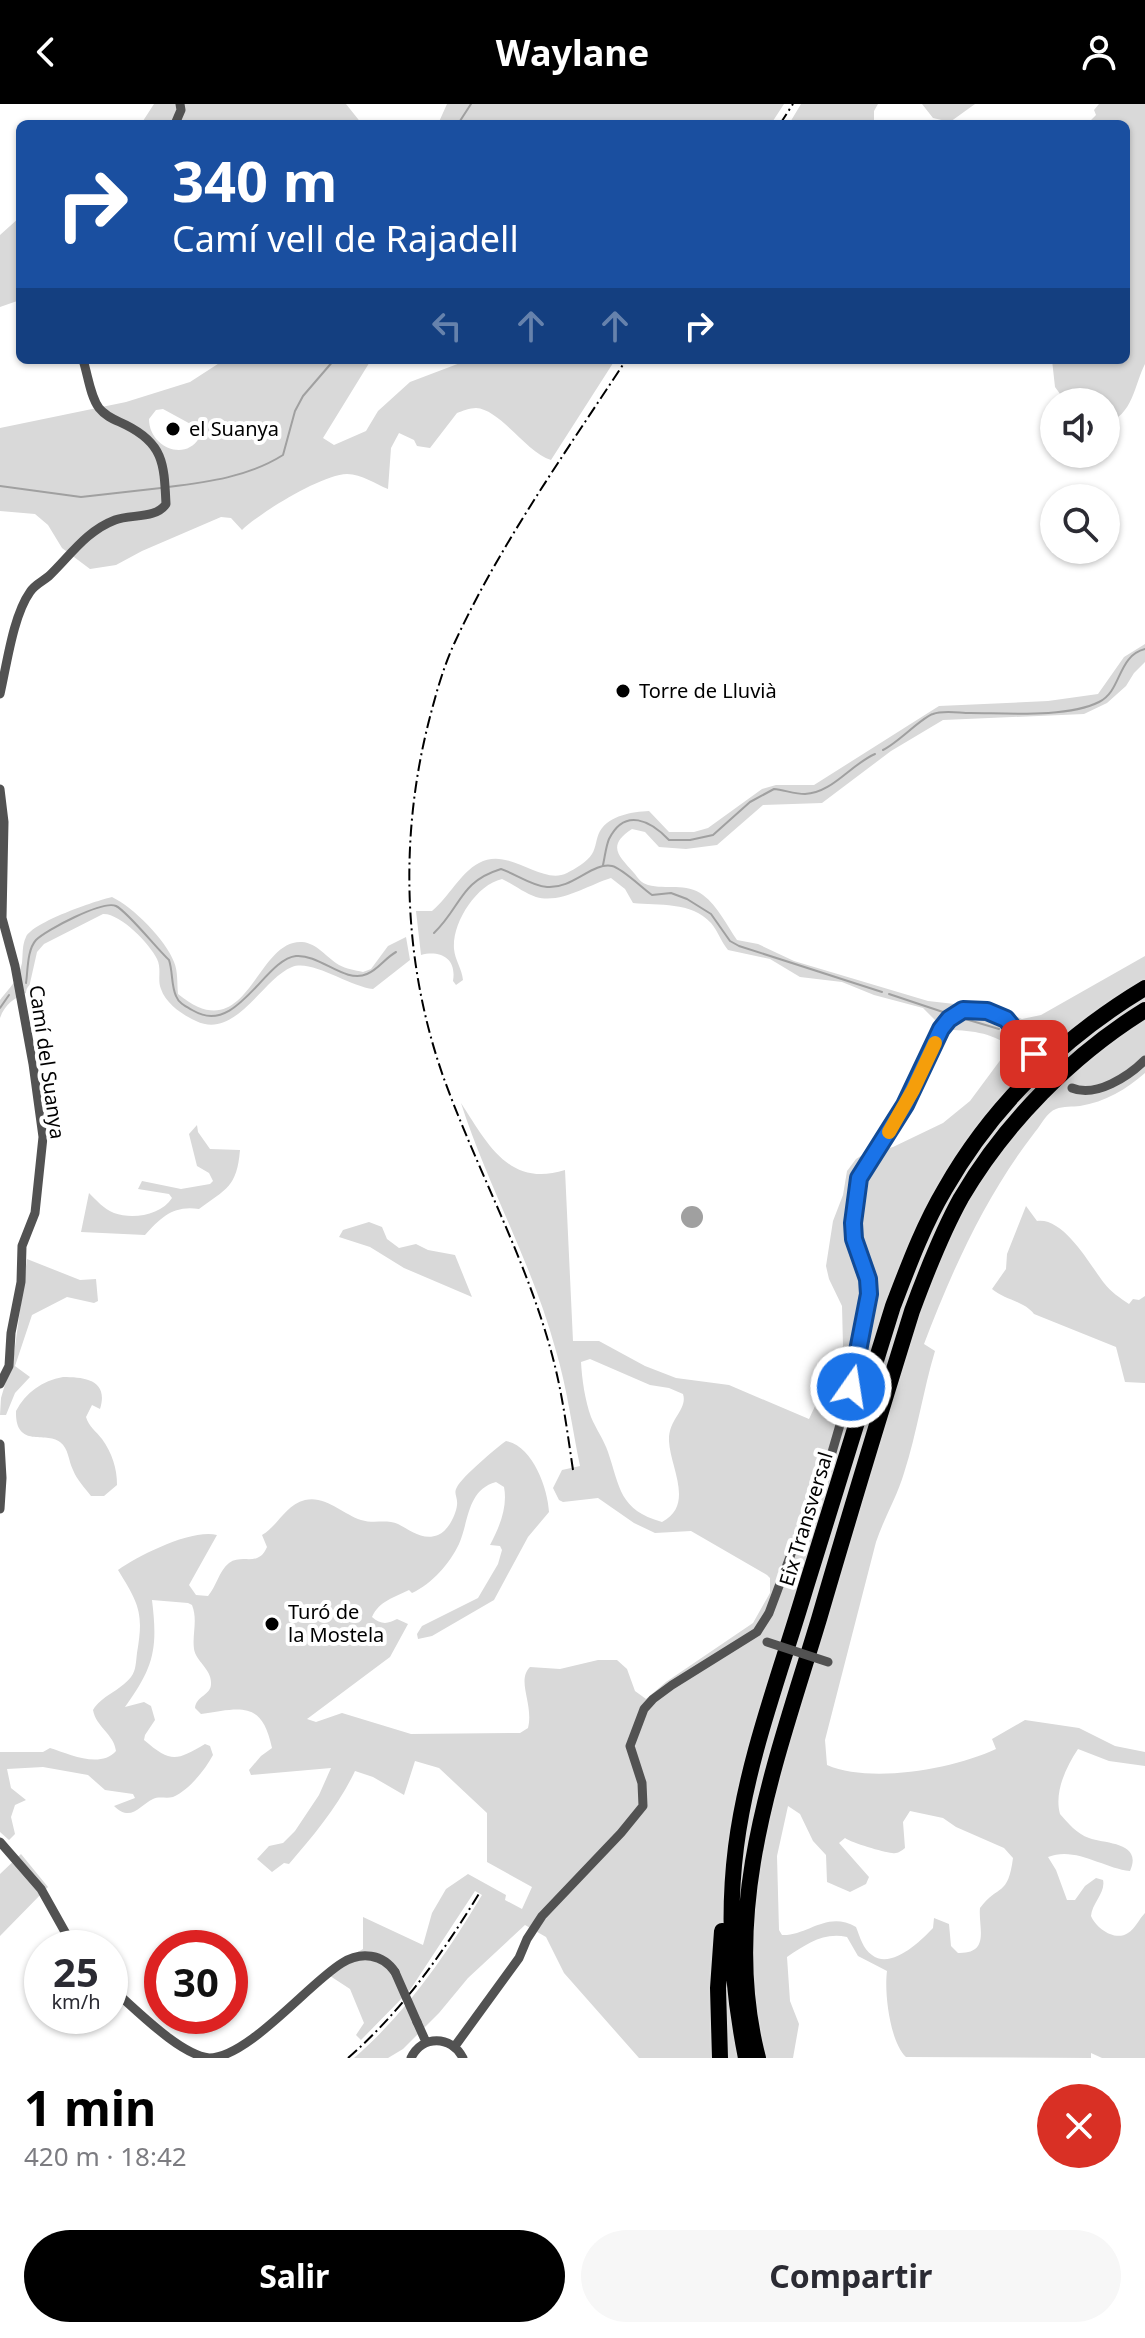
<!DOCTYPE html>
<html lang="es">
<head>
<meta charset="utf-8">
<style>
	body { margin:0; font-family:"Noto Sans",sans-serif; background:#f7f7f7; color:#2b2b33; height:100vh; display:flex; flex-direction:column; font-size:30px; white-space:nowrap }
	* { box-sizing:border-box; margin:0 }
	p { font-size:26px; color:#7c7c81 }
	.icon { flex:none; width:44px; height:44px; fill:none; stroke:currentColor; stroke-width:2; stroke-linecap:round; stroke-linejoin:round }
	.map { position:relative; height:1954px; overflow:hidden }
	.drawer { display:flex; flex-direction:column; background:#fff; flex:1 }
	.drawer>* { flex:none }
	.banner { position:absolute; left:16px; top:16px; width:1114px; height:244px; border-radius:12px; box-shadow:0 2px 6px #0004; background:#1a4fa0; color:#fff; overflow:hidden }
	.controls { position:absolute; left:1040px; top:284px; display:grid; gap:16px }
	.controls a { display:grid; place-items:center; width:80px; height:80px; border-radius:50%; background:#fff; box-shadow:0 2px 6px #0004; font-size:40px }
	.speed { position:absolute; left:24px; top:1826px; display:flex; gap:16px; font-size:40px; font-weight:700; text-align:center }
	.speed>* { display:grid; place-content:center; width:104px; height:104px; border-radius:50%; background:#fff; box-shadow:0 2px 6px #0004; line-height:1 }
	.speed small { font-size:20px; font-weight:400 }
	.speed .limit { border:12px solid #d22; background:#fff; color:#111 }
	.pin { position:absolute; display:grid; place-items:center; width:68px; height:68px; color:#fff; margin:-34px; border-radius:16px; box-shadow:0 4px 12px #0006 }
	.me { position:absolute; width:88px; margin:-44px; rotate:13deg; stroke-linejoin:round; filter:drop-shadow(0 0 6px #0008) }
	.turn { display:flex; align-items:center; gap:28px; height:168px; padding:0 24px; font-size:36px }
	.turn .icon { width:104px; height:104px; stroke-width:2.5 }
	.turn b { display:block; font-size:56px; line-height:68px }
	.lanes { display:flex; align-items:center; height:76px; padding:0 24px; background:#0003; justify-content:center; gap:40px; direction:ltr }
	.lanes .off { opacity:.35 }
	.round { display:grid; place-items:center; flex:none; width:84px; height:84px; border-radius:42px; background:#f7f7f7 }
	.headline { display:flex; align-items:center; justify-content:space-between; height:136px; padding:0 24px }
	h1 { font-size:48px; font-weight:700; line-height:60px; color:#000 }
	.cta { display:flex; gap:16px; margin-top:auto; padding:16px 24px }
	.cta a { flex:1; height:92px; border-radius:48px; background:#000; color:#fff; font-size:32px; font-weight:700; line-height:92px; text-align:center }
	.cta a+a { background:#f7f7f7; color:#2b2b33 }
	header { display:flex; justify-content:space-between; align-items:center; height:104px; padding:0 24px; background:#000; color:#fff; font-size:36px; font-weight:700 }
	.map>svg:first-child { display:block }
	.green { fill:#d9d9d9; fill-rule:evenodd }
	.water { fill:#a0a0a0 }
	.lines { fill:none; stroke-linecap:round; stroke-linejoin:round }
	.stream { stroke:#a0a0a0; stroke-width:2 }
	.street-tunnel { stroke:#d9d9d9; stroke-width:9; stroke-dasharray:9 4.5; stroke-linecap:butt }
	.highway-casing { stroke:#dbdbdb; stroke-width:20 }
	.street { stroke:#525252; stroke-width:9 }
	.highway { stroke:#000; stroke-width:16 }
	.rail { stroke:#000; stroke-width:2; stroke-dasharray:12 4 2 4; stroke-linecap:butt }
	.street-bridge { stroke:#525252; stroke-width:9 }
	.route-casing { stroke:#114b97; stroke-width:20 }
	.route { stroke:#1a73e8; stroke-width:14 }
	.slow { stroke:#f59e0b; stroke-width:14 }
	.poi-dot { fill:#000; stroke:#fff; stroke-width:3 }
	.labels { text-anchor:middle; stroke-width:8; stroke-linejoin:round; paint-order:stroke }
	.poi-label { font-size:20px; fill:#000; stroke:#fff; text-anchor:start }
	.street-label { font-size:20px; fill:#000; stroke:#fff }
</style>
</head>
<body>
<header><svg class="icon" aria-label="back" viewBox="0 0 24 24"><path d="M15 5l-7 7 7 7"/></svg>Waylane<svg class="icon" aria-label="person" viewBox="0 0 24 24"><circle cx="12" cy="8" r="4"/><path d="M4 21q1-7 8-7t8 7"/></svg></header>
<div class="map">
<svg width="1145" height="1954" viewBox="0 0 1145 1954">
	<rect width="100%" height="100%" fill="#fff"/>
	<!-- green -->
	<path class="green" d="M 154,0 L 346,0 L 362,20 L 141,20 Z
		M 447,0 L 784,0 L 771,20 L 438,20 Z
		M 801,0 L 878,0 L 874,7 L 874,20 L 789,20 Z
		M 922,0 L 975,0 L 950,18 L 933,14 Z
		M 1099,0 L 1145,0 L 1145,260 C 1135,279 1132,314 1106,318 L 1106,298 L 1066,298 L 1055,283 L 1052,256 L 1126,256 L 1126,20 L 1087,20 L 1096,11 L 1094,6 Z
		M 20,113 L 20,196 L 0,203 L 0,131 Z
		M 224,256 L 371,256 L 323,334 L 334,341 L 366,327 L 378,307 L 410,278 L 468,256 L 615,256 L 551,356 C 527,349 500,305 476,304 C 470,304 462,307 457,309 L 430,344 L 417,342 L 414,336 L 399,329 L 391,344 L 388,385 C 375,380 362,370 347,370 C 321,371 261,408 242,426 L 231,414 L 221,413 L 142,447 L 116,461 L 90,465 L 62,444 L 48,421 L 35,410 L 0,407 L 0,324 L 126,298 L 190,278 ZM 163,305 L 196,323 L 199,334 C 185,358 149,343 149,315 L 156,306 Z
		M 1145,540 L 1145,558 L 1134,569 L 1126,582 L 1107,599 L 1084,610 L 943,616 L 891,647 L 822,699 L 763,701 L 717,741 L 686,745 L 659,743 L 645,728 L 632,725 C 606,742 619,752 634,769 C 638,774 641,779 648,781 C 666,786 686,778 703,791 C 718,802 727,822 737,836 L 758,840 L 794,857 L 928,897 L 999,905 L 1022,915 L 1041,911 L 1145,852 L 1145,969 C 1127,985 1105,998 1080,1002 C 1073,1003 1063,1002 1056,1005 C 1047,1008 1041,1021 1035,1028 C 986,1091 952,1166 924,1240 L 935,1247 C 923,1287 917,1329 904,1369 C 897,1393 884,1414 876,1438 L 825,1636 L 827,1661 C 871,1680 953,1665 996,1645 L 992,1635 L 1025,1616 L 1079,1624 L 1115,1642 L 1145,1648 L 1145,1662 L 1109,1657 L 1078,1645 C 1066,1663 1054,1688 1060,1710 C 1068,1719 1077,1730 1089,1734 C 1106,1740 1143,1738 1130,1767 C 1103,1764 1075,1742 1048,1753 L 1056,1766 L 1067,1796 L 1075,1796 L 1085,1782 L 1096,1774 L 1103,1776 C 1106,1788 1092,1799 1091,1812 C 1096,1824 1115,1838 1128,1829 C 1135,1825 1139,1815 1145,1809 L 1145,1954 L 1102,1954 L 1091,1949 L 1091,1954 L 906,1953 C 890,1938 884,1889 887,1867 L 858,1852 L 847,1833 C 823,1828 807,1840 787,1853 L 790,1897 L 799,1920 L 793,1954 L 639,1954 L 564,1869 L 546,1833 L 525,1821 L 468,1874 L 439,1909 L 403,1945 L 388,1954 L 354,1954 C 407,1908 446,1851 482,1791 L 475,1787 L 410,1886 L 361,1936 L 356,1931 L 364,1919 L 350,1885 L 324,1868 L 363,1845 L 363,1813 L 423,1841 L 432,1809 L 446,1785 L 468,1770 L 506,1791 L 505,1796 L 522,1805 L 532,1783 L 487,1758 L 487,1709 L 439,1664 L 415,1657 L 404,1691 L 373,1673 L 355,1667 C 339,1701 314,1731 289,1760 L 284,1759 L 272,1768 L 257,1755 L 269,1742 L 283,1739 L 295,1727 L 319,1691 L 331,1664 L 251,1671 L 249,1666 L 261,1652 L 272,1644 C 262,1596 241,1604 201,1610 L 195,1604 C 196,1592 211,1591 211,1580 C 212,1565 196,1558 194,1545 C 192,1530 198,1516 192,1501 L 188,1499 L 152,1496 C 158,1545 154,1563 125,1603 L 144,1598 L 151,1602 L 155,1616 L 145,1631 L 144,1636 C 171,1659 176,1657 205,1640 L 210,1642 L 213,1651 C 205,1666 189,1686 173,1693 C 166,1695 159,1692 153,1695 C 140,1701 131,1719 114,1702 L 135,1694 L 133,1690 L 105,1686 L 88,1671 L 43,1663 L 7,1665 L 11,1684 L 26,1696 L 15,1701 L 11,1713 L 15,1730 L 9,1736 L 0,1728 L 0,1648 L 43,1648 L 50,1644 C 69,1650 100,1665 116,1647 C 114,1630 96,1623 93,1606 C 101,1592 120,1587 131,1573 C 136,1567 136,1557 137,1549 C 144,1509 139,1500 118,1466 C 140,1451 191,1425 217,1431 L 189,1481 L 196,1491 L 208,1492 C 216,1483 219,1467 229,1459 C 243,1449 258,1464 267,1443 L 262,1431 C 278,1422 285,1401 305,1396 C 325,1391 343,1410 361,1416 C 373,1420 387,1415 398,1420 C 410,1426 423,1437 438,1431 C 448,1427 456,1411 457,1401 C 458,1393 453,1390 457,1383 C 462,1373 496,1344 506,1337 C 532,1341 548,1384 549,1408 L 528,1433 L 494,1496 L 432,1532 L 418,1535 L 417,1530 L 422,1522 L 478,1494 L 498,1460 L 502,1446 L 500,1442 L 490,1441 C 499,1424 508,1403 504,1383 L 496,1378 C 467,1386 469,1417 459,1440 C 450,1459 432,1480 412,1489 L 409,1486 C 395,1493 379,1497 372,1513 C 381,1521 388,1520 397,1515 L 408,1520 L 390,1553 L 307,1615 L 316,1618 L 342,1609 L 411,1630 L 520,1629 L 528,1624 C 534,1600 516,1577 530,1563 L 560,1565 L 598,1556 L 617,1556 L 627,1565 L 635,1587 L 646,1595 L 666,1578 L 753,1519 L 770,1489 L 770,1474 L 767,1471 L 691,1427 L 655,1429 L 634,1419 L 598,1394 L 563,1398 L 559,1396 L 553,1384 L 562,1366 L 580,1362 C 572,1323 567,1284 556,1247 C 533,1161 488,1083 461,999 C 487,1039 509,1084 565,1066 L 573,1237 L 599,1237 L 645,1262 L 676,1274 L 729,1281 L 809,1315 L 843,1242 L 842,1202 L 829,1175 L 826,1162 L 833,1117 L 843,1091 L 847,1067 L 856,1055 L 864,1050 L 893,1043 L 943,1019 L 970,997 L 1010,943 C 992,928 968,926 945,926 L 923,904 L 874,891 L 842,878 L 800,873 L 770,855 L 728,846 C 721,838 718,827 711,819 C 691,797 659,802 633,799 L 625,785 L 611,774 C 588,781 561,800 536,793 C 524,789 513,780 502,775 C 476,781 452,819 454,845 C 455,856 462,865 463,876 L 456,881 L 453,877 C 457,854 440,846 421,851 L 416,807 L 432,807 C 449,793 460,769 479,759 C 509,742 541,782 567,769 C 575,765 587,758 592,750 C 596,744 596,734 600,727 C 610,711 632,708 649,707 L 669,728 L 694,728 L 708,724 L 762,685 L 776,681 L 814,681 L 939,602 L 1048,597 L 1098,590 L 1124,553 ZM 590,1255 L 650,1281 L 669,1284 L 683,1290 C 688,1306 668,1315 669,1337 C 670,1363 695,1401 662,1418 C 619,1406 620,1383 608,1348 C 604,1336 596,1325 591,1313 C 585,1296 582,1276 581,1258 ZM 788,1702 L 800,1710 L 813,1737 L 826,1751 L 827,1778 L 850,1788 L 866,1780 L 869,1773 L 839,1739 L 845,1734 C 852,1739 883,1748 892,1749 C 898,1750 901,1747 905,1744 L 903,1718 L 910,1707 L 943,1714 L 956,1723 L 1004,1744 L 1013,1754 C 1008,1793 998,1780 980,1804 C 978,1823 991,1850 958,1849 L 951,1842 L 949,1820 L 934,1814 L 933,1824 C 921,1837 891,1866 872,1851 C 863,1845 860,1833 856,1823 C 827,1806 808,1832 782,1831 L 779,1826 L 777,1752 Z
		M 112,793 C 133,803 166,836 174,858 C 178,867 177,879 178,890 C 248,948 255,835 302,838 C 317,839 327,854 339,861 C 346,865 355,866 363,868 L 371,865 L 388,842 L 406,833 L 410,856 L 373,885 C 350,883 312,855 292,863 C 262,875 236,936 196,917 C 183,911 166,900 161,885 C 157,876 162,865 157,855 C 150,840 120,809 103,810 L 44,840 L 37,848 L 28,888 C 14,894 5,900 0,914 L 0,896 C 11,882 17,878 22,859 C 23,850 22,841 26,833 C 33,818 95,797 112,793 Z
		M 197,1021 L 198,1028 L 210,1045 L 240,1046 C 237,1083 226,1085 199,1105 C 174,1101 161,1113 145,1131 L 81,1128 L 89,1089 C 96,1096 104,1105 114,1109 C 133,1116 161,1111 172,1094 L 169,1090 L 138,1085 L 142,1077 L 181,1085 L 210,1080 L 213,1077 L 209,1069 L 197,1062 L 189,1030 Z
		M 1026,1102 L 1037,1117 C 1064,1113 1090,1161 1104,1179 C 1111,1188 1120,1194 1129,1200 L 1133,1195 L 1139,1196 L 1145,1192 L 1145,1279 L 1125,1278 L 1116,1243 L 1034,1210 C 1024,1197 1005,1196 992,1185 L 1006,1165 L 1007,1150 Z
		M 369,1118 L 382,1123 L 387,1135 L 399,1144 L 416,1140 L 428,1146 L 455,1151 L 472,1193 L 404,1164 L 370,1143 L 339,1133 L 343,1126 Z
		M 27,1155 L 80,1176 L 96,1175 L 98,1197 L 94,1199 L 67,1193 L 32,1211 L 15,1262 L 30,1273 L 15,1289 L 6,1311 L 0,1311 L 1,1294 L 14,1250 Z
		M 63,1273 C 85,1273 109,1276 100,1305 L 92,1301 L 86,1313 C 89,1323 96,1327 102,1335 C 112,1349 117,1364 117,1381 L 104,1392 L 91,1392 C 85,1384 77,1376 73,1366 C 68,1356 69,1345 60,1338 C 45,1327 15,1345 16,1307 C 26,1288 42,1277 63,1273 Z
		M 21,1750 L 48,1783 L 0,1832 L 0,1770 Z"/>
	<!-- water -->
	<path class="water" d="M681 1113a11 11 0 1 1 22 0a11 11 0 1 1-22 0Z"/>
	<g class="lines">
		<!-- stream -->
		<path class="stream" d="M 458,20 L 471,0
			M 0,382 L 81,393 L 161,384
			M 168,383 C 208,378 248,373 283,351 L 295,307 L 303,292 L 334,256
			M 883,646 C 899,638 922,613 933,610 C 943,606 959,609 970,609 C 1005,609 1067,614 1099,598 C 1122,587 1117,552 1145,545
			M 603,761 C 605,752 606,742 609,735 C 625,703 651,717 669,736 L 690,736 L 713,731 L 750,698 L 774,685 C 784,686 795,690 805,690 C 832,689 850,661 875,650
			M 434,829 C 462,802 459,778 501,765 C 516,770 532,782 547,783 C 573,785 592,758 612,762 C 622,764 642,784 652,791 L 671,789 L 687,795 L 711,810 L 730,837 L 739,842 L 882,888
			M 26,879 C 28,866 27,846 36,836 C 46,826 103,796 116,802 C 128,808 156,844 169,856 C 173,868 171,881 176,892 C 179,900 187,903 194,907 C 237,932 265,855 296,852 C 320,850 345,880 367,870 C 378,866 385,854 396,848
			M 889,890 L 952,911
			M 0,904 L 9,891
			M 962,914 L 999,925
			M 1026,923 L 1048,922"/>
		<!-- street-tunnel -->
		<path class="street-tunnel" d="M 1034,950 L 1072,984"/>
		<defs>
			<path id="highway" d="M 720,1954 L 718,1884 L 722,1827
				M 746,1954 C 732,1884 727,1814 736,1743 C 747,1656 780,1570 805,1486 C 835,1391 863,1297 893,1202 C 908,1163 923,1122 945,1085 C 992,1002 1063,933 1145,884
				M 758,1954 C 719,1804 776,1658 819,1515 C 849,1412 880,1310 912,1207 C 926,1169 941,1130 961,1094 C 1005,1019 1071,952 1145,906"/>
		</defs>
		<!-- highway casing -->
		<use href="#highway" class="highway-casing"/>
		<!-- street -->
		<path class="street" d="M 175,20 L 181,6 L 180,0
			M 0,590 C 7,560 13,512 30,488 C 34,481 43,477 49,472 C 70,452 86,427 115,416 C 131,410 156,415 166,400 C 164,360 164,340 126,321 C 116,316 106,313 99,304 C 90,292 88,271 83,256
			M 0,685 L 4,718 L 2,814 L 15,862 L 33,960 L 43,1033 L 35,1109 L 22,1142 L 21,1178 L 11,1229 L 9,1262 L 0,1280
			M 1072,984 C 1096,994 1129,972 1145,956
			M 0,1340 L 2,1374 L 0,1405
			M 0,1738 L 41,1785 L 74,1844
			M 110,1883 C 134,1903 178,1950 209,1954 C 248,1954 309,1879 342,1859 C 361,1847 383,1850 395,1868
			M 417,1918 L 426,1938
			M 455,1942 L 519,1854 L 527,1835 L 542,1812 L 621,1729 L 643,1702 L 642,1679 L 630,1642 L 644,1605 L 653,1595 L 672,1581 L 757,1528 L 769,1509 L 806,1410 L 828,1362 L 851,1283 L 869,1190 L 868,1175 L 854,1135 L 853,1119 L 859,1074 L 905,1001 L 941,925 C 958,902 991,896 1011,920 C 1019,930 1026,941 1034,950
			M 411,1954 C 422,1931 451,1931 463,1954"/>
		<!-- highway -->
		<use href="#highway" class="highway"/>
		<!-- rail -->
		<path class="rail" d="M 780,20 L 793,0
			M 573,1366 C 567,1326 562,1286 551,1247 C 525,1152 476,1064 443,972 C 402,855 399,728 431,609 C 437,586 444,562 454,540 C 500,440 566,348 626,256
			M 348,1954 C 402,1907 443,1849 480,1788"/>
		<!-- street-bridge -->
		<path class="street-bridge" d="M 767,1538 L 828,1558
			M 395,1868 L 417,1918"/>
	</g>
	<g class="lines">
		<defs>
			<path id="route" d="M 851,1283 L 869,1190 L 868,1175 L 854,1135 L 853,1119 L 859,1074 L 905,1001 L 941,925 L 949,915 L 963,906 L 987,907 L 1006,915 L 1034,950"/>
		</defs>
		<!-- route casing -->
		<use href="#route" class="route-casing"/>
		<!-- route -->
		<use href="#route" class="route"/>
		<!-- slow -->
		<path class="slow" d="M 889,1028 L 913,986 L 935,939"/>
	</g>
	<!-- markers -->
	<g class="poi-dot">
		<circle cx="173" cy="325" r="8"/>
		<circle cx="623" cy="587" r="8"/>
		<circle cx="272" cy="1520" r="8"/>
	</g>
	<g class="labels">
		<!-- poi labels -->
		<g class="poi-label">
			<text x="189" y="332">el Suanya</text>
			<text x="639" y="594">Torre de Lluvià</text>
			<text x="288" y="1515">Turó de<tspan x="288" dy="23">la Mostela</tspan></text>
		</g>
		<!-- street labels -->
		<g class="street-label">
			<text transform="translate(47 958) rotate(82)" y="7">Camí del Suanya</text>
			<text transform="translate(806 1415) rotate(-73)" y="7">Eix Transversal</text>
		</g>
	</g>
</svg>
<div class="controls">
<a><svg class="icon" aria-label="sound" viewBox="0 0 24 24"><path d="M4 9h4l5-4v14l-5-4H4zM17 9q2 3 0 6"/></svg></a>
<a><svg class="icon" aria-label="search" viewBox="0 0 24 24"><circle cx="10" cy="10" r="6"/><path d="M15 15l6 6"/></svg></a>
</div>
<div class="speed"><div>25<small>km/h</small></div><div class="limit">30</div></div>
<div class="pin" style="left:1034px;top:950px;background:#d93025"><svg class="icon" aria-label="arrive" viewBox="0 0 24 24"><path d="M6 21V4h12l-3 4 3 4H6"/></svg></div>
<svg class="me" style="left:851px;top:1283px" viewBox="-20 -20 40 40"><circle r="17" fill="#1a73e8" stroke="#fff" stroke-width="3"/><path d="M0-11L8 9 0 5-8 9z" fill="#fff"/></svg>
<div class="banner">
<div class="turn"><svg class="icon" aria-label="right" viewBox="0 0 24 24"><path d="M7 20v-9h11M14 6l5 5-5 5"/></svg><div><b>340 m</b>Camí vell de Rajadell</div></div>
<div class="lanes"><svg class="icon off" aria-label="left" viewBox="0 0 24 24"><path d="M17 20v-9H6M10 6l-5 5 5 5"/></svg><svg class="icon off" aria-label="ahead" viewBox="0 0 24 24"><path d="M12 20V5M6 11l6-6 6 6"/></svg><svg class="icon off" aria-label="ahead" viewBox="0 0 24 24"><path d="M12 20V5M6 11l6-6 6 6"/></svg><svg class="icon" aria-label="right" viewBox="0 0 24 24"><path d="M7 20v-9h11M14 6l5 5-5 5"/></svg></div>
</div>
</div>
<section class="drawer">
<div class="headline"><div><h1>1 min</h1><p>420 m · 18:42</p></div><a class="round" style="background:#d93025;color:#fff"><svg class="icon" aria-label="close" viewBox="0 0 24 24"><path d="M6 6l12 12M18 6L6 18"/></svg></a></div>
<div class="cta"><a>Salir</a><a>Compartir</a></div>
</section>
</body>
</html>
